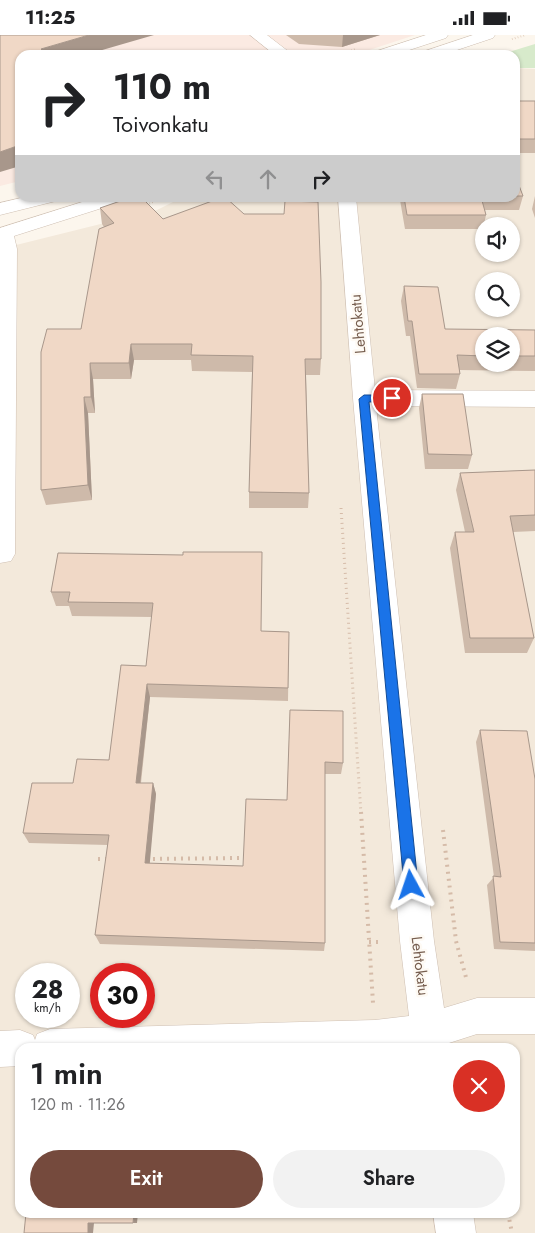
<!DOCTYPE html>
<html lang="en">
<head>
<meta charset="utf-8">
<style>
	body { margin:0; font-family:Jost,sans-serif; background:#f2f2f2; color:#202124; height:100vh; display:flex; flex-direction:column; font-size:19px; white-space:nowrap }
	* { box-sizing:border-box; margin:0 }
	p { font-size:16px; color:#757577 }
	.icon { flex:none; width:28px; height:28px; fill:none; stroke:currentColor; stroke-width:2; stroke-linecap:round; stroke-linejoin:round }
	.map { position:relative; flex:1; overflow:hidden }
	.drawer { position:absolute; left:15px; top:1008px; width:505px; height:175px; display:flex; flex-direction:column; background:#fff; border-radius:15px; box-shadow:0 1px 4px #0004 }
	.drawer>* { flex:none }
	.banner { position:absolute; left:15px; top:15px; width:505px; height:152px; border-radius:15px; box-shadow:0 1px 4px #0004; background:#fff; color:#202124; overflow:hidden }
	.buttons { position:absolute; left:475px; top:182px; display:grid; gap:10px }
	.buttons a { display:grid; place-items:center; width:45px; height:45px; border-radius:50%; background:#fff; box-shadow:0 1px 4px #0004; font-size:25px }
	.speed { position:absolute; left:15px; top:928px; display:flex; gap:10px; font-size:25px; font-weight:700; text-align:center }
	.speed>* { display:grid; place-content:center; width:65px; height:65px; border-radius:50%; background:#fff; box-shadow:0 1px 4px #0004; line-height:1 }
	.speed small { font-size:12px; font-weight:400 }
	.speed .limit { border:8px solid #d22; background:#fff; color:#111 }
	.pin { position:absolute; display:grid; place-items:center; width:42px; height:42px; color:#fff; margin:-21px; border:2px solid #fff; border-radius:50%; box-shadow:0 1px 5px #0007 }
	.me { position:absolute; width:55px; margin:-28px; rotate:355deg; stroke-linejoin:round; filter:drop-shadow(0 0 4px #0008) }
	.turn { display:flex; align-items:center; gap:18px; height:105px; padding:0 15px; font-size:22px }
	.turn .icon { width:65px; height:65px; stroke-width:2.5 }
	.turn b { display:block; font-size:35px; line-height:42px }
	.lanes { display:flex; align-items:center; height:48px; padding:0 15px; background:#0003; justify-content:center; gap:25px; direction:ltr }
	.lanes .off { opacity:.35 }
	.round { display:grid; place-items:center; flex:none; width:52px; height:52px; border-radius:26px; background:#f2f2f2 }
	.summary { display:flex; align-items:center; justify-content:space-between; height:85px; padding:0 15px }
	h1 { font-size:30px; font-weight:600; line-height:38px }
	.cta { display:flex; gap:10px; margin-top:auto; padding:10px 15px }
	.cta a { flex:1; height:58px; border-radius:30px; background:#754a3d; color:#fff; font-size:20px; font-weight:600; line-height:58px; text-align:center }
	.cta a+a { background:#f2f2f2; color:#202124 }
	.status { display:flex; justify-content:space-between; align-items:center; height:35px; padding:0 25px; background:#fff; direction:ltr }
	.status svg { height:14px; fill:currentColor }
	.map>svg:first-child { display:block }
	.residential { fill:#f3e9db; fill-rule:evenodd }
	.commercial { fill:#fbeae2 }
	.green { fill:#d7eacb }
	.lines { fill:none; stroke-linecap:round; stroke-linejoin:round }
	.minor-casing { stroke:#cebfb2; stroke-width:1 }
	.path-far2 { stroke:#d5bba8; stroke-width:2; stroke-dasharray:0.5 2.5; stroke-linecap:butt }
	.path-far1 { stroke:#d5bba8; stroke-width:3; stroke-dasharray:1 4; stroke-linecap:butt }
	.path { stroke:#d5bba8; stroke-width:4; stroke-dasharray:2 5; stroke-linecap:butt }
	.minor { fill:#fff; fill-rule:evenodd }
	.wall { fill:#cebaaa; fill-rule:evenodd }
	.shaded-wall { fill:#a8978b }
	.building { fill:#f0d8c6; stroke:#a8978b }
	.route { fill:#1a73e8; stroke:#114b97 }
	.labels { text-anchor:middle; stroke-width:5; stroke-linejoin:round; paint-order:stroke }
	.street-label { font-size:15px; fill:#775f50; stroke:#fefaf4 }
</style>
</head>
<body>
<div class="status"><b>11:25</b><svg viewBox="0 0 49 12"><path d="M0 12V9h3v3zM5 12V6h3v6zM10 12V3h3v9zM15 12V0h3v12zM26 1h20v11H26zM47 4h2v5h-2z"/></svg></div>
<div class="map">
<svg width="535" height="1198" viewBox="0 0 535 1198">
	<rect width="100%" height="100%" fill="#fcf6ed"/>
	<!-- residential -->
	<path class="residential" d="M 515,33 L 535,34 L 535,1198 L 0,1198 L 0,214 L 157,175 L 181,163 L 515,162 ZM 484,191 L 511,191 L 511,219 L 484,219 ZM 484,246 L 511,246 L 511,274 L 484,274 ZM 484,301 L 511,301 L 511,329 L 484,329 ZM 26,939 L 69,939 L 69,981 L 26,981 ZM 101,939 L 144,939 L 144,981 L 101,981 ZM 20,1012 L 515,1012 L 515,1178 L 20,1178 Z"/>
	<!-- commercial -->
	<path class="commercial" d="M 0,0 L 415,0 L 354,20 L 20,20 L 20,146 L 0,151 Z"/>
	<!-- green -->
	<path class="green" d="M 535,9 L 535,33 L 515,33 L 515,20 L 499,20 Z"/>
	<g class="lines">
		<defs>
			<path id="minor" d="M 250,0 L 267,0 L 293,20 L 275,20 Z
				M 426,0 L 448,0 L 446,3 L 394,20 L 371,20 L 374,17 Z
				M 473,0 L 495,0 L 493,3 L 442,20 L 419,20 L 422,17 Z
				M 25,162 L 59,162 L 56,166 L 0,180 L 0,168 Z
				M 98,162 L 127,162 L 124,166 L 14,201 L 17,214 L 15,519 L 11,526 L 0,528 L 0,193 Z
				M 338,162 L 356,162 L 375,355 L 535,356 L 535,372 L 376,371 L 434,906 L 444,973 L 477,963 L 535,963 L 535,999 L 477,999 L 449,1008 L 449,1012 L 20,1012 L 20,1031 L 0,1032 L 0,996 L 20,995 L 33,1000 L 35,1005 L 37,999 L 50,994 L 375,985 L 409,981 L 400,906 L 353,363 Z
				M 433,1178 L 473,1178 L 476,1198 L 436,1198 Z"/>
		</defs>
		<!-- minor casing -->
		<use href="#minor" class="minor-casing"/>
		<!-- path-far2 -->
		<path class="path-far2" d="M 512,4 L 526,0
			M 337,20 L 355,14
			M 144,171 L 164,162"/>
		<!-- path-far1 -->
		<path class="path-far1" d="M 341,473 L 361,779"/>
		<!-- path -->
		<path class="path" d="M 361,777 L 373,968
			M 443,795 L 456,906 L 467,946
			M 98,824 L 110,824
			M 146,824 L 239,823
			M 369,907 L 383,907
			M 508,1178 L 512,1198"/>
		<!-- minor -->
		<use href="#minor" class="minor"/>
	</g>
	<!-- wall -->
	<path class="wall" d="M 286,0 L 380,0 L 342,12 L 299,9 Z
		M 515,66 L 535,66 L 535,118 L 515,118 Z
		M 515,140 L 523,161 L 519,175 L 485,175 L 486,180 L 483,194 L 405,194 L 400,165 L 396,165 L 395,162 L 515,162 Z
		M 535,161 L 535,183 L 532,174 Z
		M 100,173 L 163,184 L 321,324 L 320,340 L 306,340 L 309,458 L 308,473 L 249,473 L 249,457 L 252,337 L 192,336 L 191,325 L 134,325 L 131,344 L 93,344 L 95,378 L 88,378 L 92,465 L 46,470 L 41,455 L 81,294 L 104,192 L 102,189 Z
		M 404,251 L 445,294 L 535,295 L 535,336 L 459,335 L 460,339 L 456,354 L 417,353 L 410,301 L 406,301 L 401,266 ZM 484,301 L 511,301 L 511,329 L 484,329 Z
		M 422,359 L 472,420 L 468,434 L 425,434 L 419,373 Z
		M 535,435 L 535,496 L 513,497 L 534,603 L 527,618 L 465,618 L 450,513 L 455,497 L 465,497 L 456,455 L 460,438 Z
		M 58,518 L 261,596 L 289,597 L 288,666 L 150,662 L 141,748 L 153,748 L 156,759 L 149,828 L 243,831 L 287,765 L 290,675 L 343,728 L 341,739 L 325,739 L 325,908 L 324,916 L 100,909 L 95,900 L 108,810 L 29,808 L 23,798 L 73,748 L 109,725 L 146,631 L 152,582 L 72,581 L 69,571 L 56,571 L 51,557 Z
		M 480,695 L 535,744 L 535,916 L 494,914 L 487,850 L 494,842 L 476,707 Z"/>
	<!-- shaded-wall -->
	<path class="shaded-wall" d="M 89,0 L 154,0 L 85,20 L 41,20 L 41,14 Z
		M 343,0 L 380,0 L 342,12 Z
		M 20,110 L 20,131 L 0,137 L 0,117 Z
		M 131,309 L 134,325 L 131,344 L 129,328 Z
		M 90,328 L 93,344 L 95,378 L 91,362 Z
		M 84,362 L 88,378 L 92,465 L 88,450 Z
		M 147,649 L 150,662 L 139,759 L 136,748 Z
		M 153,748 L 156,759 L 149,837 L 145,828 Z
		M 134,1178 L 138,1178 L 137,1188 L 133,1188 Z
		M 88,1188 L 94,1188 L 93,1198 L 88,1198 Z"/>
	<!-- building -->
	<path class="building" d="M 0,0 L 89,0 L 41,14 L 47,19 L 41,20 L 20,20 L 20,110 L 0,117 Z
		M 515,66 L 535,66 L 535,104 L 515,104 Z
		M 515,140 L 523,161 L 515,161 Z
		M 132,162 L 141,162 L 163,184 L 223,162 L 225,162 L 244,179 L 284,179 L 285,166 L 318,167 L 321,247 L 321,324 L 305,324 L 309,458 L 249,457 L 253,321 L 191,320 L 192,309 L 131,309 L 129,328 L 90,328 L 91,362 L 84,362 L 88,450 L 41,455 L 41,317 L 47,294 L 81,294 L 99,194 L 114,188 L 100,173 Z
		M 404,162 L 481,162 L 486,180 L 407,180 Z
		M 404,251 L 438,252 L 445,294 L 535,295 L 535,321 L 511,321 L 511,301 L 484,301 L 484,321 L 457,320 L 460,339 L 419,339 L 412,286 L 408,286 Z
		M 422,359 L 463,359 L 472,420 L 428,419 Z
		M 535,435 L 535,480 L 510,481 L 534,603 L 470,603 L 455,497 L 474,497 L 460,438 Z
		M 183,517 L 262,517 L 261,596 L 289,597 L 288,653 L 147,649 L 136,748 L 153,748 L 145,828 L 243,831 L 246,764 L 287,765 L 290,675 L 343,676 L 343,728 L 325,727 L 325,908 L 95,900 L 109,800 L 23,798 L 32,748 L 73,748 L 77,724 L 109,725 L 121,630 L 146,631 L 153,568 L 68,567 L 70,557 L 51,557 L 58,518 L 183,520 Z
		M 480,695 L 527,696 L 535,744 L 535,908 L 500,907 L 493,841 L 501,842 Z
		M 26,1178 L 134,1178 L 133,1188 L 88,1188 L 88,1198 L 24,1198 Z"/>
	<!-- route -->
	<path class="route" d="M 364,360 L 392,360 L 397,363 L 392,366 L 369,367 L 418,850 L 416,855 L 411,857 L 406,855 L 404,850 L 359,364 Z"/>
	<g class="labels">
		<!-- street labels -->
		<g class="street-label">
			<text transform="translate(358 289) rotate(-95)" y="5">Lehtokatu</text>
			<text transform="translate(420 931) rotate(83)" y="5">Lehtokatu</text>
		</g>
	</g>
</svg>
<div class="buttons">
<a><svg class="icon" aria-label="sound" viewBox="0 0 24 24"><path d="M4 9h4l5-4v14l-5-4H4zM17 9q2 3 0 6"/></svg></a>
<a><svg class="icon" aria-label="search" viewBox="0 0 24 24"><circle cx="10" cy="10" r="6"/><path d="M15 15l6 6"/></svg></a>
<a><svg class="icon" aria-label="layers" viewBox="0 0 24 24"><path d="M12 4l9 5-9 5-9-5zM3 14l9 5 9-5"/></svg></a>
</div>
<div class="speed"><div>28<small>km/h</small></div><div class="limit">30</div></div>
<div class="pin" style="left:392px;top:363px;background:#d93025"><svg class="icon" aria-label="arrive" viewBox="0 0 24 24"><path d="M6 21V4h12l-3 4 3 4H6"/></svg></div>
<svg class="me" style="left:411px;top:850px" viewBox="-20 -20 40 40"><path d="M0-17L14 15 0 8-14 15z" fill="#1a73e8" stroke="#fff" stroke-width="4"/></svg>
<div class="banner">
<div class="turn"><svg class="icon" aria-label="right" viewBox="0 0 24 24"><path d="M7 20v-9h11M14 6l5 5-5 5"/></svg><div><b>110 m</b>Toivonkatu</div></div>
<div class="lanes"><svg class="icon off" aria-label="left" viewBox="0 0 24 24"><path d="M17 20v-9H6M10 6l-5 5 5 5"/></svg><svg class="icon off" aria-label="ahead" viewBox="0 0 24 24"><path d="M12 20V5M6 11l6-6 6 6"/></svg><svg class="icon" aria-label="right" viewBox="0 0 24 24"><path d="M7 20v-9h11M14 6l5 5-5 5"/></svg></div>
</div>
<section class="drawer">
<div class="summary"><div><h1>1 min</h1><p>120 m · 11:26</p></div><a class="round" style="background:#d93025;color:#fff"><svg class="icon" aria-label="close" viewBox="0 0 24 24"><path d="M6 6l12 12M18 6L6 18"/></svg></a></div>
<div class="cta"><a>Exit</a><a>Share</a></div>
</section>
</div>
</body>
</html>
